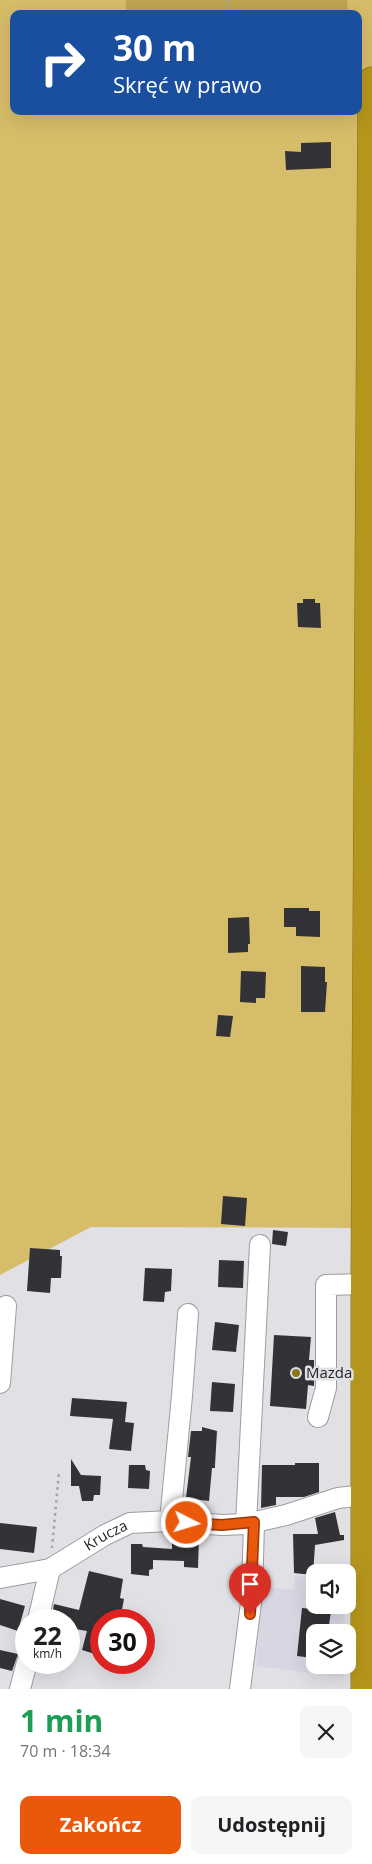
<!DOCTYPE html>
<html lang="pl">
<head>
<meta charset="utf-8">
<style>
	body { margin:0; font-family:"Open Sans",sans-serif; background:#f6f6f6; color:#202124; height:100vh; display:flex; flex-direction:column; font-size:19px; white-space:nowrap }
	* { box-sizing:border-box; margin:0 }
	p { font-size:16px; color:#757577 }
	.icon { flex:none; width:28px; height:28px; fill:none; stroke:currentColor; stroke-width:2; stroke-linecap:round; stroke-linejoin:round }
	.map { position:relative; height:1689px; overflow:hidden }
	.drawer { display:flex; flex-direction:column; background:#fff; flex:1 }
	.drawer>* { flex:none }
	.guide { position:absolute; left:10px; top:10px; width:352px; height:105px; border-radius:10px; box-shadow:0 5px 20px #0002; background:#1a4fa0; color:#fff; overflow:hidden }
	.controls { position:absolute; left:306px; top:1564px; display:grid; gap:10px }
	.controls a { display:grid; place-items:center; width:50px; height:50px; border-radius:10px; background:#fff; box-shadow:0 5px 20px #0002; font-size:25px }
	.speed { position:absolute; left:15px; top:1609px; display:flex; gap:10px; font-size:25px; font-weight:700; text-align:center }
	.speed>* { display:grid; place-content:center; width:65px; height:65px; border-radius:50%; background:#fff; box-shadow:0 5px 20px #0002; line-height:1 }
	.speed small { font-size:12px; font-weight:400 }
	.speed .limit { border:8px solid #d22; background:#fff; color:#111 }
	.pin { position:absolute; display:grid; place-items:center; width:42px; height:42px; color:#fff; margin:-51px -21px; border-radius:50% 50% 50% 0; rotate:-45deg; box-shadow:0 0 5px #0007 }
	.pin .icon { rotate:45deg }
	.me { position:absolute; width:55px; margin:-28px; rotate:95deg; stroke-linejoin:round; filter:drop-shadow(0 0 4px #0008) }
	.turn { display:flex; align-items:center; gap:18px; height:105px; padding:0 20px; font-size:22px }
	.turn .icon { width:65px; height:65px; stroke-width:2.5 }
	.turn b { display:block; font-size:35px; line-height:42px }
	.round { display:grid; place-items:center; flex:none; width:52px; height:52px; border-radius:10px; background:#f6f6f6 }
	.summary { display:flex; align-items:center; justify-content:space-between; height:85px; padding:0 20px }
	h1 { font-size:30px; font-weight:700; line-height:38px; color:#1e9e55 }
	.action { display:flex; gap:10px; margin-top:auto; padding:10px 20px }
	.action a { flex:1; height:58px; border-radius:10px; background:#ea580c; color:#fff; font-size:20px; font-weight:700; line-height:58px; text-align:center }
	.action a+a { background:#f6f6f6; color:#202124 }
	.map>svg:first-child { display:block }
	.built { fill:#d9d6e3 }
	.green { fill:#d6bd6a; fill-rule:evenodd }
	.forest { fill:#bea551 }
	.building { fill:#333236 }
	.lines { fill:none; stroke-linecap:round; stroke-linejoin:round }
	.minor-casing { stroke:#9d9ca1; stroke-width:22 }
	.highway-casing { stroke:#836e20; stroke-width:29 }
	.path { stroke:#a2a1a5; stroke-width:2.5; stroke-dasharray:2.5 4; stroke-linecap:butt }
	.minor { stroke:#fff; stroke-width:20 }
	.highway { stroke:#b5961c; stroke-width:28 }
	.route-casing { stroke:#983908; stroke-width:12 }
	.route { stroke:#ea580c; stroke-width:9 }
	.poi-dot { fill:#8e761b; stroke:#e1e0e5; stroke-width:2 }
	.labels { text-anchor:middle; stroke-width:5; stroke-linejoin:round; paint-order:stroke }
	.poi-label { font-size:15px; fill:#262527; stroke:#e1e0e5; text-anchor:start }
	.street-label { font-size:15px; fill:#262527; stroke:#e1e0e5 }
</style>
</head>
<body>
<div class="map">
<svg width="372" height="1689" viewBox="0 0 372 1689">
	<rect width="100%" height="100%" fill="#e1e0e5"/>
	<!-- built -->
	<path class="built" d="M 295,1576 L 315,1578 L 315,1605 L 345,1605 L 344,1632 L 315,1632 L 315,1665 L 344,1665 L 343,1677 L 256,1666 L 263,1586 L 293,1590 Z"/>
	<!-- green -->
	<path class="green" d="M 0,0 L 372,0 L 372,1228 L 91,1227 L 0,1275 ZM 14,14 L 359,14 L 359,111 L 14,111 Z"/>
	<!-- forest -->
	<path class="forest" d="M 126,0 L 347,0 L 348,14 L 126,14 Z"/>
	<!-- building -->
	<path class="building" d="M 331,142 L 331,168 L 286,170 L 285,151 L 301,152 L 301,143 Z
		M 303,599 L 315,599 L 315,603 L 320,603 L 321,628 L 298,627 L 297,603 L 303,603 Z
		M 284,908 L 309,908 L 309,911 L 320,911 L 320,937 L 296,936 L 296,927 L 284,927 Z
		M 249,917 L 250,944 L 248,944 L 248,952 L 228,953 L 228,918 Z
		M 301,966 L 325,967 L 325,982 L 327,982 L 325,1012 L 301,1012 Z
		M 241,971 L 266,972 L 265,998 L 256,998 L 256,1003 L 240,1002 Z
		M 218,1015 L 233,1016 L 230,1037 L 216,1036 Z
		M 223,1196 L 247,1198 L 245,1226 L 221,1224 Z
		M 273,1230 L 288,1232 L 286,1246 L 272,1244 Z
		M 30,1248 L 60,1250 L 60,1256 L 62,1256 L 61,1278 L 51,1278 L 50,1293 L 27,1291 Z
		M 219,1260 L 244,1261 L 243,1288 L 218,1287 Z
		M 145,1268 L 172,1269 L 171,1291 L 165,1292 L 164,1302 L 143,1301 Z
		M 215,1322 L 239,1325 L 236,1352 L 212,1350 Z
		M 274,1335 L 311,1337 L 309,1360 L 314,1360 L 314,1386 L 308,1385 L 306,1409 L 270,1406 Z
		M 212,1382 L 235,1384 L 233,1412 L 210,1411 Z
		M 72,1398 L 127,1402 L 125,1422 L 134,1423 L 131,1451 L 109,1449 L 113,1419 L 70,1416 Z
		M 202,1427 L 217,1431 L 215,1465 L 215,1468 L 212,1468 L 209,1501 L 186,1498 L 191,1457 L 188,1457 L 191,1431 L 202,1431 Z
		M 71,1459 L 81,1475 L 101,1476 L 100,1495 L 94,1495 L 93,1501 L 82,1501 L 79,1486 L 71,1486 Z
		M 295,1463 L 319,1463 L 319,1492 L 304,1497 L 276,1497 L 276,1505 L 261,1508 L 262,1465 L 295,1465 Z
		M 129,1465 L 145,1465 L 146,1470 L 150,1471 L 149,1489 L 128,1488 Z
		M 335,1512 L 340,1535 L 344,1535 L 344,1540 L 315,1545 L 313,1575 L 294,1573 L 293,1534 L 318,1534 L 315,1518 Z
		M 0,1523 L 37,1527 L 34,1553 L 0,1549 Z
		M 172,1536 L 199,1537 L 198,1568 L 184,1567 L 184,1561 L 153,1560 L 153,1569 L 149,1570 L 149,1576 L 131,1574 L 131,1544 L 142,1544 L 143,1547 L 172,1549 Z
		M 89,1571 L 123,1579 L 120,1598 L 124,1599 L 120,1620 L 101,1620 L 101,1629 L 95,1654 L 82,1650 L 87,1631 L 69,1628 L 69,1620 L 51,1620 L 54,1604 L 79,1610 Z
		M 0,1599 L 25,1606 L 18,1631 L 0,1625 Z
		M 302,1608 L 331,1611 L 328,1632 L 315,1632 L 315,1650 L 313,1658 L 297,1656 Z
		M 0,1650 L 18,1654 L 12,1671 L 0,1668 Z"/>
	<g class="lines">
		<defs>
			<g id="minor">
				<path d="M 0,1383 L 6,1306"/>
				<path d="M 318,1417 L 326,1388 L 326,1285 L 365,1284"/>
				<path d="M 170,1521 L 182,1396 L 188,1314"/>
				<path d="M 246,1524 L 260,1245"/>
				<path id="s1" d="M 0,1578 L 50,1569 L 105,1535 L 130,1523 L 170,1521 L 222,1525 L 246,1524 L 286,1515 L 338,1498 L 365,1495"/>
				<path d="M 38,1620 L 50,1569"/>
				<path d="M 20,1689 L 27,1662"/>
				<path d="M 240,1689 L 252,1595 L 254,1523"/>
			</g>
			<path id="highway" d="M 365,1689 L 365,1284 L 372,81"/>
		</defs>
		<!-- minor casing -->
		<use href="#minor" class="minor-casing"/>
		<!-- highway casing -->
		<use href="#highway" class="highway-casing"/>
		<!-- path -->
		<path class="path" d="M 228,0 L 228,14
			M 52,1548 L 59,1472"/>
		<!-- minor -->
		<use href="#minor" class="minor"/>
		<!-- highway -->
		<use href="#highway" class="highway"/>
	</g>
	<g class="lines">
		<defs>
			<path id="route" d="M 187,1523 L 222,1525 L 254,1522 L 250,1614"/>
		</defs>
		<!-- route casing -->
		<use href="#route" class="route-casing"/>
		<!-- route -->
		<use href="#route" class="route"/>
	</g>
	<!-- markers -->
	<circle class="poi-dot" cx="296" cy="1373" r="5"/>
	<g class="labels">
		<!-- poi labels -->
		<g class="poi-label">
			<text x="306" y="1378">Mazda</text>
		</g>
		<!-- street labels -->
		<g class="street-label">
			<text dy="5" stroke="none"><textPath href="#s1" startOffset="116">Krucza</textPath></text>
		</g>
	</g>
</svg>
<div class="controls">
<a><svg class="icon" aria-label="sound" viewBox="0 0 24 24"><path d="M4 9h4l5-4v14l-5-4H4zM17 9q2 3 0 6"/></svg></a>
<a><svg class="icon" aria-label="layers" viewBox="0 0 24 24"><path d="M12 4l9 5-9 5-9-5zM3 14l9 5 9-5"/></svg></a>
</div>
<div class="speed"><div>22<small>km/h</small></div><div class="limit">30</div></div>
<div class="pin" style="left:250px;top:1614px;background:#d93025"><svg class="icon" aria-label="arrive" viewBox="0 0 24 24"><path d="M6 21V4h12l-3 4 3 4H6"/></svg></div>
<svg class="me" style="left:187px;top:1523px" viewBox="-20 -20 40 40"><circle r="17" fill="#ea580c" stroke="#fff" stroke-width="3"/><path d="M0-11L8 9 0 5-8 9z" fill="#fff"/></svg>
<div class="guide">
<div class="turn"><svg class="icon" aria-label="right" viewBox="0 0 24 24"><path d="M7 20v-9h11M14 6l5 5-5 5"/></svg><div><b>30 m</b>Skręć w prawo</div></div>
</div>
</div>
<section class="drawer">
<div class="summary"><div><h1>1 min</h1><p>70 m · 18:34</p></div><a class="round"><svg class="icon" aria-label="close" viewBox="0 0 24 24"><path d="M6 6l12 12M18 6L6 18"/></svg></a></div>
<div class="action"><a>Zakończ</a><a>Udostępnij</a></div>
</section>
</body>
</html>
